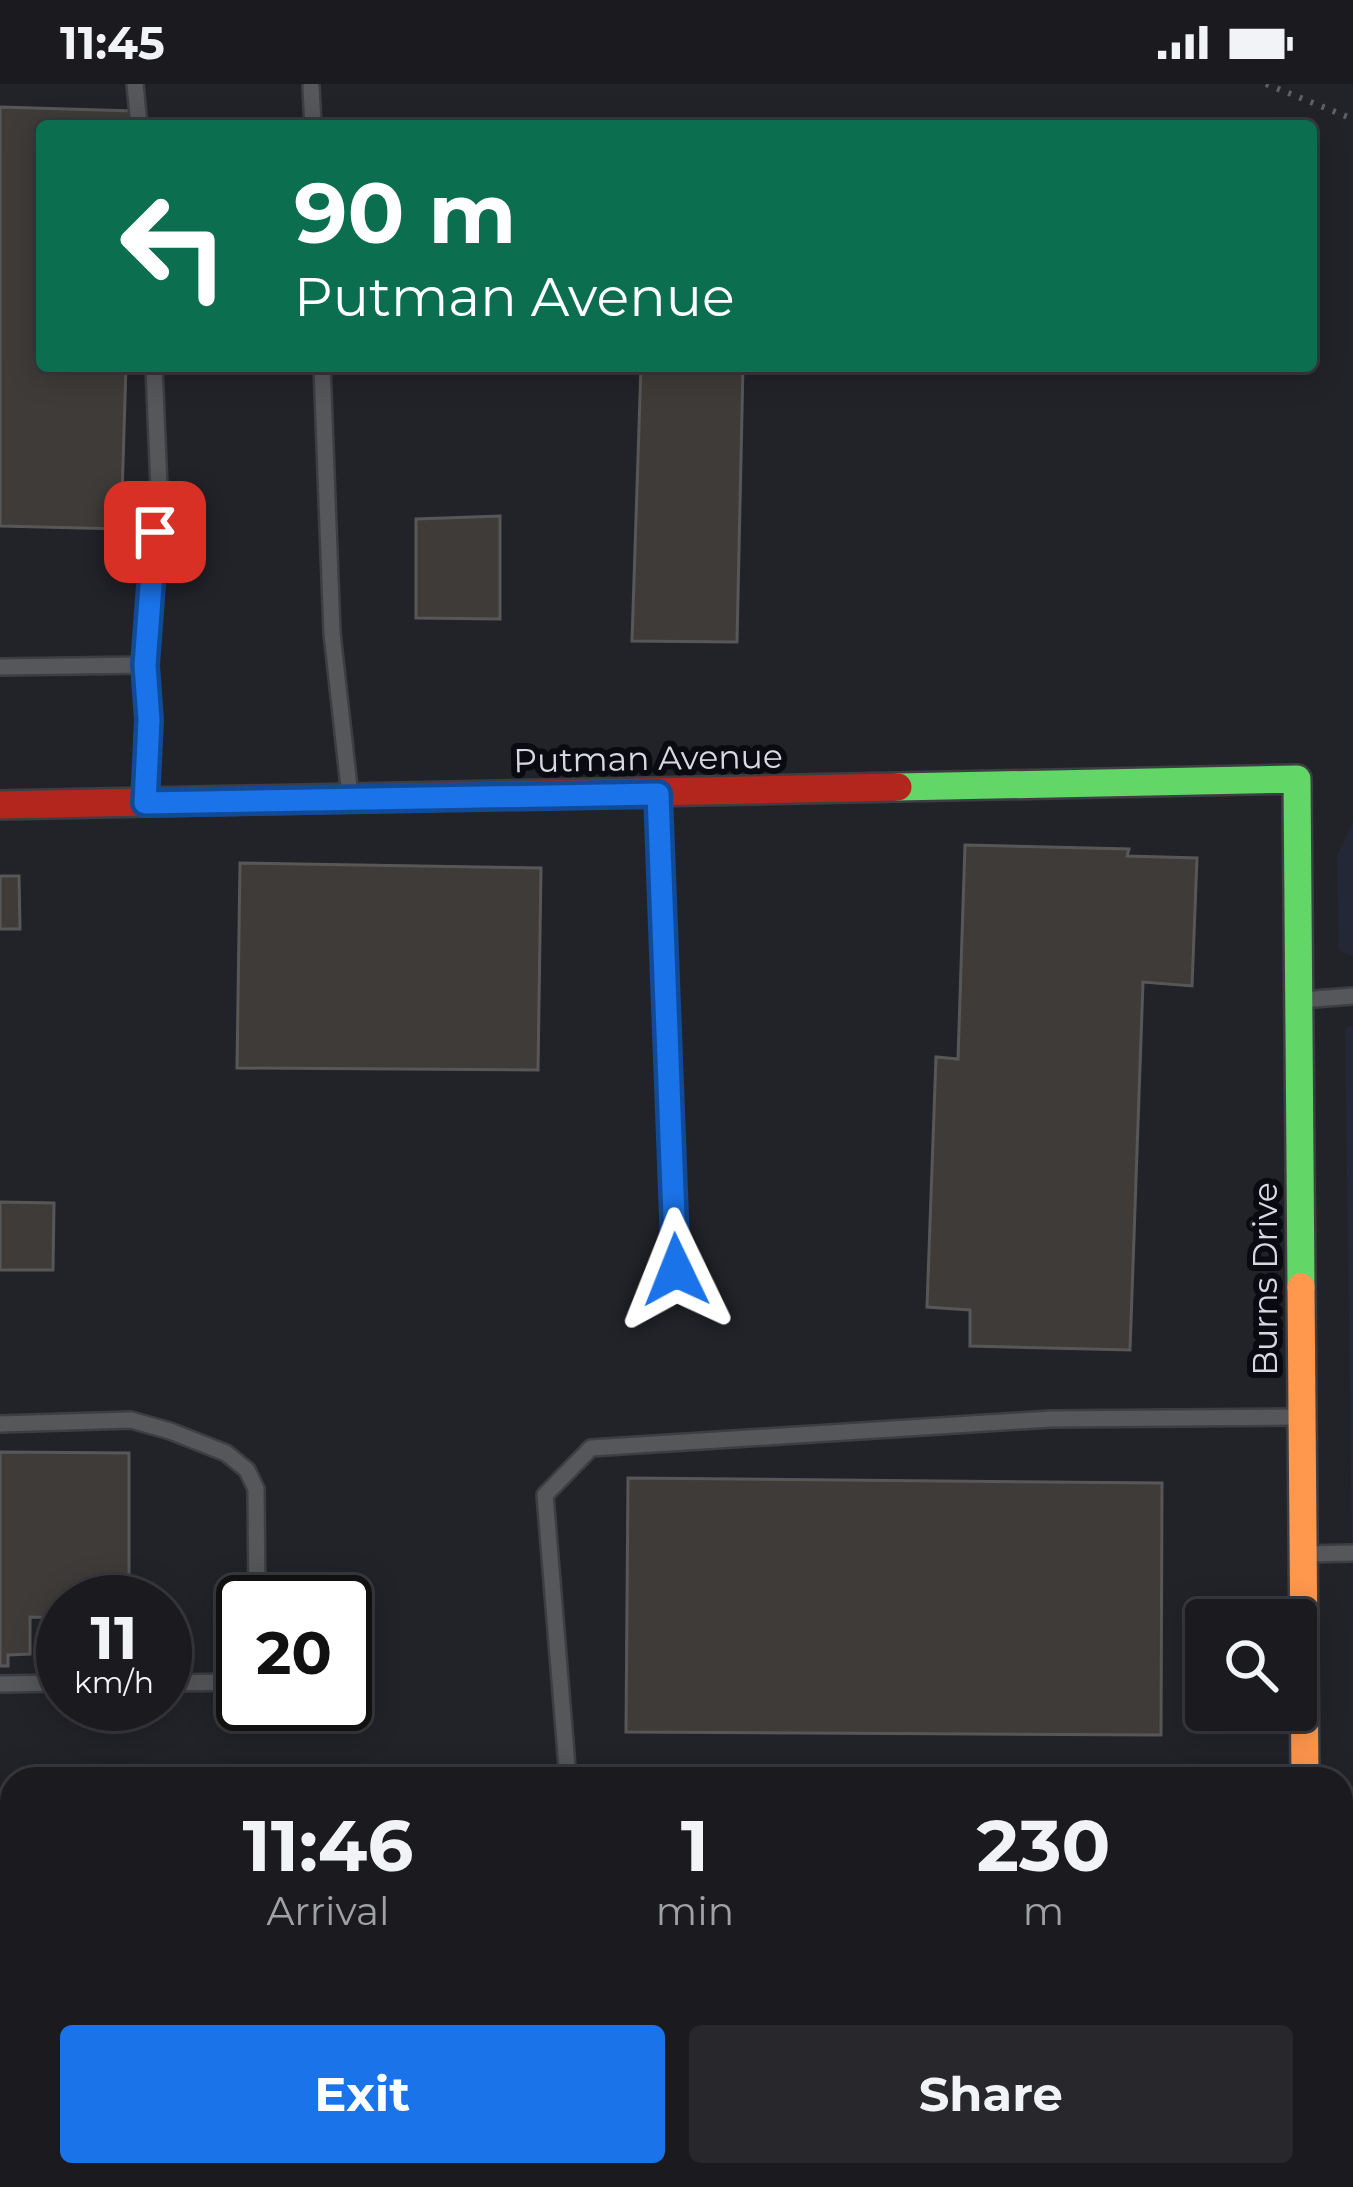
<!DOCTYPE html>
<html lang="en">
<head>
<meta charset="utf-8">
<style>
	body { margin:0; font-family:Montserrat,sans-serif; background:#27272c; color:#f1f3f6; height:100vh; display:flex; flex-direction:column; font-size:45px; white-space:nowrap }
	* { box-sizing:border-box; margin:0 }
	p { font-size:39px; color:#9fa1a4 }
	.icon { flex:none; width:66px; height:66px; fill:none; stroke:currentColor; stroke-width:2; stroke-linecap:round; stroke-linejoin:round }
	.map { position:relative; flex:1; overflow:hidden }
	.drawer { position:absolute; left:0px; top:1683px; width:1353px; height:420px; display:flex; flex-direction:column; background:#1a1a1f; border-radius:36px 36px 0 0; box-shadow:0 6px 30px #0003,0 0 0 3px #38383d }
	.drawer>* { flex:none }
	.hud { position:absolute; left:36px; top:36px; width:1281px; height:252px; border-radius:12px; box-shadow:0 6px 30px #0003,0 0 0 3px #38383d; background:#0b6e4f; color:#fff; overflow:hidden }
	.controls { position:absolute; left:1185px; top:1515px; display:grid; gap:24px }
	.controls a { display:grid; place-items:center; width:132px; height:132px; border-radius:12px; background:#1a1a1f; box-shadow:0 6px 30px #0003,0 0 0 3px #38383d; font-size:60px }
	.speed { position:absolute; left:36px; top:1491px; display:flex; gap:24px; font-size:60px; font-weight:700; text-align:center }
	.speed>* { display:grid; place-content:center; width:156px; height:156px; border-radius:50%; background:#1a1a1f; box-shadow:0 6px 30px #0003,0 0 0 3px #38383d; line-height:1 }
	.speed small { font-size:30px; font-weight:400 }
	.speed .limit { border:6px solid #111; border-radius:18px; background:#fff; color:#111 }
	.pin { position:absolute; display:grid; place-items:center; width:102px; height:102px; color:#fff; margin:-51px; border-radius:24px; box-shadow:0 6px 18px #0006 }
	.me { position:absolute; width:132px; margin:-66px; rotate:358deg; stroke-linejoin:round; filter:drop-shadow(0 0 9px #0008) }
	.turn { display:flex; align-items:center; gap:42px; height:252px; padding:0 60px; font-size:54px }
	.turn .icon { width:156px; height:156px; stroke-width:2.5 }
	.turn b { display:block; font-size:84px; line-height:102px }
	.eta { display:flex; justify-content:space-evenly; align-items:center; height:204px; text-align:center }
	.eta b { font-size:72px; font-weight:700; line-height:84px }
	.action { display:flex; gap:24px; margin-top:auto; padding:24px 60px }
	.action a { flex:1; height:138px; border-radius:12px; background:#1a73e8; color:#fff; font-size:48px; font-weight:700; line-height:138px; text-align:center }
	.action a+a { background:#27272c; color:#f1f3f6 }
	.status { display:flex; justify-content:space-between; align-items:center; height:84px; padding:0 60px; background:#1a1a1f; direction:ltr }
	.status svg { height:33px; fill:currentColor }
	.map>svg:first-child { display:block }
	.built { fill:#242736 }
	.building { fill:#3f3b38; stroke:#585758; stroke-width:3 }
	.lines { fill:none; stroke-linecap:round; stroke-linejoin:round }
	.lane-casing { stroke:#3d3e42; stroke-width:20 }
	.street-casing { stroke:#3d3e42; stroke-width:34 }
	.fast-casing { stroke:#3d3e42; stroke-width:32 }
	.slow-casing { stroke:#3d3e42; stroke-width:32 }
	.jam-casing { stroke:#3d3e42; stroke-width:32 }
	.path { stroke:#5f6064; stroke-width:6; stroke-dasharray:3 9; stroke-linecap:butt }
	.lane { stroke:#56575b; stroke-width:15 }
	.street { stroke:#56575b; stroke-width:30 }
	.fast { stroke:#63d668; stroke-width:27 }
	.slow { stroke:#ff974d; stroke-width:27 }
	.jam { stroke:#b3261e; stroke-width:27 }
	.route-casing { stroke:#114b97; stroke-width:30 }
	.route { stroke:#1a73e8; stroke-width:21 }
	.labels { text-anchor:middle; stroke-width:12; stroke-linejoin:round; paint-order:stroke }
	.street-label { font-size:33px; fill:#d7d9e0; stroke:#0a0b10 }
</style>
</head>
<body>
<div class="status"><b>11:45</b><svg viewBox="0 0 49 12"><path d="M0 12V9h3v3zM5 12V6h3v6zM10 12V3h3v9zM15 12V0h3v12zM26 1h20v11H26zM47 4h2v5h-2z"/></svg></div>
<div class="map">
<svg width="1353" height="2103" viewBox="0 0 1353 2103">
	<rect width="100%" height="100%" fill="#222329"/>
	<!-- built -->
	<path class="built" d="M 1353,737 L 1353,873 L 1339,866 L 1337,772 Z
		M 1353,942 L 1353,1534 L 1345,944 Z"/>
	<!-- building -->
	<path class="building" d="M 0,23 L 133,27 L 133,42 L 42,42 L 42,282 L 126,282 L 121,445 L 0,442 Z
		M 641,282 L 743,282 L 737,558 L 632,557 Z
		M 500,432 L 500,535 L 416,534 L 416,435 Z
		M 965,761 L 1129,765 L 1127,772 L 1197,774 L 1192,902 L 1143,898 L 1130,1266 L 970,1262 L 970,1226 L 927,1223 L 936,973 L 958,975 Z
		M 240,779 L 541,784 L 538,986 L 237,984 Z
		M 0,792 L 19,792 L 20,845 L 0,845 Z
		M 0,1118 L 54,1119 L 53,1186 L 0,1186 Z
		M 0,1368 L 129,1369 L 129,1518 L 63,1518 L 63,1534 L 30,1533 L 30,1570 L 8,1571 L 8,1582 L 0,1582 Z
		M 628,1394 L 1162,1399 L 1161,1651 L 626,1648 Z
		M 88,2091 L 375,2091 L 375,2103 L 88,2103 Z
		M 520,2091 L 819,2091 L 819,2103 L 520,2103 Z
		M 899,2091 L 1242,2091 L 1242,2103 L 899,2103 Z"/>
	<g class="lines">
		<defs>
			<path id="lane" d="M 135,0 L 139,42
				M 311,3 L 313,42
				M 322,282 L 332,549 L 350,712
				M 145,581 L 159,404 L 154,282
				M 0,583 L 145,581 L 149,636 L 145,716
				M 658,713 L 676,1186
				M 1302,916 L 1353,912
				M 0,1340 L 131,1336 L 170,1347 L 226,1369 L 247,1386 L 256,1405 L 257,1518
				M 1306,1470 L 1353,1469
				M 165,1599 L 243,1598
				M 0,1600 L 63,1599
				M 568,1695 L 545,1411 L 591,1364 L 1051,1335 L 1298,1333
				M 0,2032 L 12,2026
				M 405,2091 L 406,2103
				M 858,2103 L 858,2091"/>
			<path id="street" d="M 1309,2091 L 1309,2103"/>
			<path id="fast" d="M 898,703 L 1297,695 L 1301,1203"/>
			<path id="slow" d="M 1301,1203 L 1305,1695"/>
			<path id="jam" d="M 0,721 L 898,703"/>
		</defs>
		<!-- lane casing -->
		<use href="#lane" class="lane-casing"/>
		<!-- street casing -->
		<use href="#street" class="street-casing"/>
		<!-- fast casing -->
		<use href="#fast" class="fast-casing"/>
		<!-- slow casing -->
		<use href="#slow" class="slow-casing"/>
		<!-- jam casing -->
		<use href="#jam" class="jam-casing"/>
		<!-- path -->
		<path class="path" d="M 1266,0 L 1353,35"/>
		<!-- lane -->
		<use href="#lane" class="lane"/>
		<!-- street -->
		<use href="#street" class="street"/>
		<!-- fast -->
		<use href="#fast" class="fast"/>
		<!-- slow -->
		<use href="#slow" class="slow"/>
		<!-- jam -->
		<use href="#jam" class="jam"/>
	</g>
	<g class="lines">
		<defs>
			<path id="route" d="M 155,448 L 145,581 L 149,636 L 145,719 L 658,710 L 676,1186"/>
		</defs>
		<!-- route casing -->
		<use href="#route" class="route-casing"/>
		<!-- route -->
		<use href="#route" class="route"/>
	</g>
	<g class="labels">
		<!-- street labels -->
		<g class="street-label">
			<text transform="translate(648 674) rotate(-1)" y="12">Putman Avenue</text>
			<text transform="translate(1265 1195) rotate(-90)" y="12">Burns Drive</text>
		</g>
	</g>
</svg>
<div class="controls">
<a><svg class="icon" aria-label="search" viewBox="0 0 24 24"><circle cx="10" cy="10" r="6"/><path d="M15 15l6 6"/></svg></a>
</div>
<div class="speed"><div>11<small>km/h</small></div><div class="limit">20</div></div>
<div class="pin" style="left:155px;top:448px;background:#d93025"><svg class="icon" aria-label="arrive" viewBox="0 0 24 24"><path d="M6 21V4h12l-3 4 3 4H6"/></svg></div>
<svg class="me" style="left:676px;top:1186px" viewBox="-20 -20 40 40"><path d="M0-17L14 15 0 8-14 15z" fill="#1a73e8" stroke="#fff" stroke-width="4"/></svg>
<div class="hud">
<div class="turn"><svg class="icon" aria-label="left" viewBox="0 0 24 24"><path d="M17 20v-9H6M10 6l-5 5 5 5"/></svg><div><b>90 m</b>Putman Avenue</div></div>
</div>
<section class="drawer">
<div class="eta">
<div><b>11:46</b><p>Arrival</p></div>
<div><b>1</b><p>min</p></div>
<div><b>230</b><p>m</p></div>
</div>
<div class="action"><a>Exit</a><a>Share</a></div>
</section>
</div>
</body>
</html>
